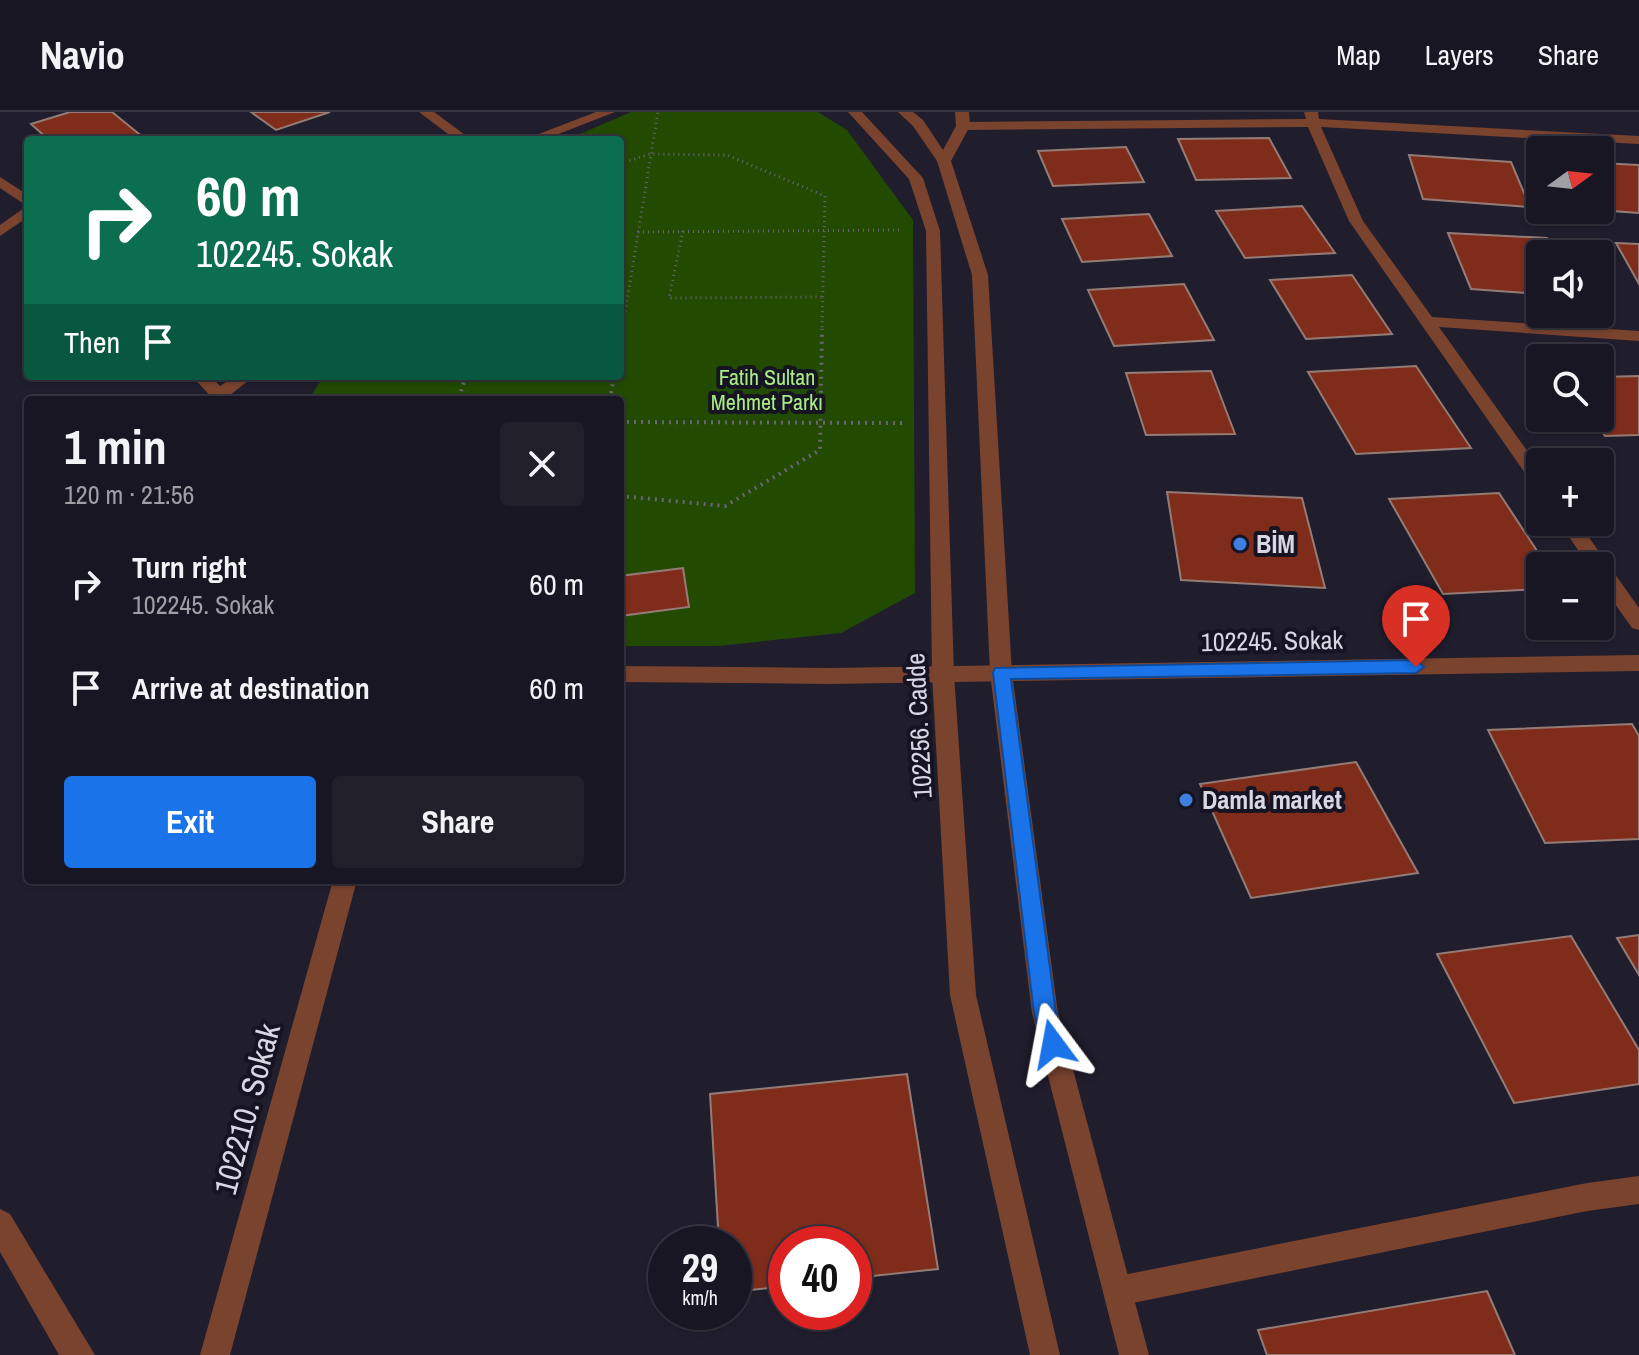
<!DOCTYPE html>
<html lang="en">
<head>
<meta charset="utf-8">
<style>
	body { margin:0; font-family:"Archivo Narrow",sans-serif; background:#211f2a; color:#f1f3f6; height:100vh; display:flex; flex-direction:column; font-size:30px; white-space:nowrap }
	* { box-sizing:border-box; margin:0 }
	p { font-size:26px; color:#9f9fa5 }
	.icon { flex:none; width:44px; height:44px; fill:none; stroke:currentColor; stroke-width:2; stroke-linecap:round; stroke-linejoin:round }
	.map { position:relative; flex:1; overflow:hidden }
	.sheet { position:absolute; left:24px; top:284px; width:600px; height:488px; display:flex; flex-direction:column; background:#181622; border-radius:8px; box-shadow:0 2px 6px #0004,0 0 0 2px #363540 }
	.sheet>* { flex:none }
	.top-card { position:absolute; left:24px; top:24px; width:600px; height:244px; border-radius:8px; box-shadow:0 2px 6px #0004,0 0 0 2px #363540; background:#0b6e4f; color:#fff; overflow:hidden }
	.needle { width:52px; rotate:75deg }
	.fabs { position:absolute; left:1526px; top:24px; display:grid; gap:16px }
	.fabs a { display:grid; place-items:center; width:88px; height:88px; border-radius:8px; background:#181622; box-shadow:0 2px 6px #0004,0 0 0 2px #363540; font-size:40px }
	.speed { position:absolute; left:648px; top:1114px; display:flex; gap:16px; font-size:40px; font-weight:700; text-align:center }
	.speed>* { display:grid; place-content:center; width:104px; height:104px; border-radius:50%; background:#181622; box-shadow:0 2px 6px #0004,0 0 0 2px #363540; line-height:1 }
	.speed small { font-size:20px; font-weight:400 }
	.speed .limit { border:12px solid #d22; background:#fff; color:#111 }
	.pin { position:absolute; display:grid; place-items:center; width:68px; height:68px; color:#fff; margin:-82px -34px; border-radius:50% 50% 50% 0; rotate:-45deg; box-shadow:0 0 8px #0007 }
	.pin .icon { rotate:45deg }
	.me { position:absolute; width:88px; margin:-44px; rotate:347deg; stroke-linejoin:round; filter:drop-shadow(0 0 6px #0008) }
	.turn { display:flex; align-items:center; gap:28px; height:168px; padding:0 40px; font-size:36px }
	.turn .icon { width:104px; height:104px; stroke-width:2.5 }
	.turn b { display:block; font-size:56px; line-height:68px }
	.then { display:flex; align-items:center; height:76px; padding:0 40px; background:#0003; gap:16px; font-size:30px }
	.round { display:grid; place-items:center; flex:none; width:84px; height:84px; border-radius:8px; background:#211f2a }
	.summary { display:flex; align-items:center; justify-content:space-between; height:136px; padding:0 40px }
	h1 { font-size:48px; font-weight:800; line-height:60px }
	.button { display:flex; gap:16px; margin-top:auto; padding:16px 40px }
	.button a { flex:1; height:92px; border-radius:8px; background:#1a73e8; color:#fff; font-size:32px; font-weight:800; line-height:92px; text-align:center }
	.button a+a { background:#211f2a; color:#f1f3f6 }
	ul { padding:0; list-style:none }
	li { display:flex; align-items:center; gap:24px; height:104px; padding:0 40px }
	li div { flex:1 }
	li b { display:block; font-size:30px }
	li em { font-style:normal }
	header { display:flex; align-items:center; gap:48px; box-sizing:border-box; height:112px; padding:0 40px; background:#181622; border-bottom:2px solid #363540 }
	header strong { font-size:38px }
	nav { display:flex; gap:44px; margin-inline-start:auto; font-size:28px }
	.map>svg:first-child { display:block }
	.green { fill:#224a00 }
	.building { fill:#802c1a; stroke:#947c76; stroke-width:2 }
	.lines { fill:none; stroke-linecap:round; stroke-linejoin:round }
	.path-far1 { stroke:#686674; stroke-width:3; stroke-dasharray:1 4; stroke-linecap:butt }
	.path { stroke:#686674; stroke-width:4; stroke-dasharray:2 5; stroke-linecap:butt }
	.minor { fill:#79432e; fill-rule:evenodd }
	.tertiary { fill:#79432e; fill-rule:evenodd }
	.route { fill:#1a73e8; stroke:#114b97; stroke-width:2 }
	.shop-dot { fill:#3f7fe0; stroke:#161323; stroke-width:3 }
	.labels { text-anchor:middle; stroke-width:8; stroke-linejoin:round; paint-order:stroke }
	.far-park-label { font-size:22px; fill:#aaec84; stroke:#161323 }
	.poi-label { font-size:26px; font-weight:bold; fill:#d8d7e2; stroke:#161323; text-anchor:start }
	.street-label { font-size:26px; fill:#d8d7e2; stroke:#161323 }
	.near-street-label { font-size:32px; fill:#d8d7e2; stroke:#161323 }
</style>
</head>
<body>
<header>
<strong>Navio</strong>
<nav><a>Map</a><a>Layers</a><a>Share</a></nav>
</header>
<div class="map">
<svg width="1639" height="1243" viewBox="0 0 1639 1243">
	<rect width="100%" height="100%" fill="#201d2d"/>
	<!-- green -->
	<path class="green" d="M 631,0 L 818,0 L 847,18 L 913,108 L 915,481 L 841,521 L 718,534 L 620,534 L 620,288 L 308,288 L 324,264 L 620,264 L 620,28 L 566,28 Z"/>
	<!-- building -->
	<path class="building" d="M 70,0 L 112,0 L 144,26 L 49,28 L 31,12 Z
		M 251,0 L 330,0 L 276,18 Z
		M 1269,26 L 1291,66 L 1196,68 L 1178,27 Z
		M 1126,35 L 1144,70 L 1053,74 L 1038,39 Z
		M 1409,43 L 1511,50 L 1530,95 L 1423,87 Z
		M 1600,51 L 1639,53 L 1639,101 L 1598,98 Z
		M 1302,94 L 1335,141 L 1245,146 L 1216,99 Z
		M 1149,102 L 1172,144 L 1082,150 L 1062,107 Z
		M 1448,121 L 1547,126 L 1555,142 L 1540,142 L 1540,182 L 1471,177 Z
		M 1616,131 L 1639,132 L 1639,172 Z
		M 1352,163 L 1392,222 L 1306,227 L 1270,168 Z
		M 1184,172 L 1214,228 L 1114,234 L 1088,178 Z
		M 1416,254 L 1471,336 L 1356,342 L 1308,260 Z
		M 1211,259 L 1235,322 L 1146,323 L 1126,261 Z
		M 1639,264 L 1639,323 L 1605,324 L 1593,306 L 1600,306 L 1600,265 Z
		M 1167,380 L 1302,386 L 1325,476 L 1181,468 Z
		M 1499,381 L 1547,454 L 1540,454 L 1540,477 L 1443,482 L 1389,387 Z
		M 683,456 L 689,495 L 620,504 L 620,464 Z
		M 1632,612 L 1639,624 L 1639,727 L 1545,731 L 1488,618 Z
		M 1356,650 L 1418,761 L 1251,786 L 1200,672 Z
		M 1639,823 L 1639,863 L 1617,826 Z
		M 1571,824 L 1639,938 L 1639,972 L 1514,991 L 1437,842 Z
		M 907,962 L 938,1157 L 854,1166 L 854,1132 L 786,1132 L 786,1174 L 734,1180 L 734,1132 L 719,1132 L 710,982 Z
		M 1487,1179 L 1515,1243 L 1267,1243 L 1258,1218 Z"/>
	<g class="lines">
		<!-- path-far1 -->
		<path class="path-far1" d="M 620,52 L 650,42 L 727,43 L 825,84 L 822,219
			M 683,119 L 669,186 L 823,185
			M 638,120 L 901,118
			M 622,219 L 658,0"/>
		<!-- path -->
		<path class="path" d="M 620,228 L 622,217
			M 466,264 L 460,282 L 466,288
			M 610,288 L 614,264
			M 620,310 L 905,311
			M 620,384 L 725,394 L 820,338 L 822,217"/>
		<!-- minor -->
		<path class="minor" d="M 419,0 L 434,0 L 472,28 L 456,28 Z
			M 596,0 L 615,0 L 543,28 L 523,28 Z
			M 1304,0 L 1318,0 L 1319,7 L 1639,24 L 1639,32 L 1321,15 L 1363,109 L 1432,205 L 1639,219 L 1639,229 L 1439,215 L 1540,357 L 1540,376 L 1534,374 L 1349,109 L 1308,15 L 963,18 L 956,14 L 963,10 L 1306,7 Z
			M 0,65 L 28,83 L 28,105 L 0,124 L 0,113 L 27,94 L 0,76 Z
			M 192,264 L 210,264 L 220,274 L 235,264 L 254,264 L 229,284 L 233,288 L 214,288 Z
			M 1559,410 L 1578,410 L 1639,496 L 1639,518 L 1632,516 L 1600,471 L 1600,454 L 1589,454 Z
			M 1639,543 L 1639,559 L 830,572 L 620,570 L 620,554 L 830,556 Z
			M 333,768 L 357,768 L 230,1243 L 200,1243 Z
			M 1639,1064 L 1639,1092 L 1587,1099 L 1118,1194 L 1107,1190 L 1103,1179 L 1107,1168 L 1118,1164 L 1587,1071 Z
			M 0,1097 L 10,1102 L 95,1243 L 59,1243 L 0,1140 Z"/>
		<!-- tertiary -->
		<path class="tertiary" d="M 848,0 L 862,0 L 923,66 L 940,119 L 954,562 L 976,883 L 1060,1243 L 1030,1243 L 950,883 L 932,562 L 926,119 L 909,67 Z
			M 898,0 L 913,0 L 923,8 L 943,38 L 956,14 L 955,0 L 969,0 L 970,14 L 951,49 L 988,163 L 1012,561 L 1058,901 L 1149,1243 L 1119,1243 L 1032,901 L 990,561 L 972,163 L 937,49 L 913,14 Z"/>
	</g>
	<!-- route -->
	<path class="route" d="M 1416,548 L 1424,555 L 1416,561 L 1011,567 L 1056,901 L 1064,932 L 1061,939 L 1053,942 L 1045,939 L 1034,901 L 993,561 L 995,556 Z"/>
	<!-- markers -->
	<g class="shop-dot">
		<circle cx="1240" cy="432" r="8"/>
		<circle cx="1186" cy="688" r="8"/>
	</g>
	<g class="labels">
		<!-- far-park labels -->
		<g class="far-park-label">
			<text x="767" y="273">Fatih Sultan<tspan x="767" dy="25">Mehmet Parkı</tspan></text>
		</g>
		<!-- poi labels -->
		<g class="poi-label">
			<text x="1256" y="441">BİM</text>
			<text x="1202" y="697">Damla market</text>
		</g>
		<!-- street labels -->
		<g class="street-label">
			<text transform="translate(1272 529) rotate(-1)" y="9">102245. Sokak</text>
			<text transform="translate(919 614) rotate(-93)" y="9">102256. Cadde</text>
		</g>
		<!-- near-street labels -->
		<g class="near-street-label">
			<text transform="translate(247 997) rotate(-75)" y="11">102210. Sokak</text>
		</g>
	</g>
</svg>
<div class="fabs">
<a><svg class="needle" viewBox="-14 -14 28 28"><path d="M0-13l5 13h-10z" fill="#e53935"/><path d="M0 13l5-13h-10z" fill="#9f9fa5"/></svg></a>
<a><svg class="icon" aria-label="sound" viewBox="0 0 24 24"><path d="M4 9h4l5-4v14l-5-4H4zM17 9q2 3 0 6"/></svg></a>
<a><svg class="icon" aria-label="search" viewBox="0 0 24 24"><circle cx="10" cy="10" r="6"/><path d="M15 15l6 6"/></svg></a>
<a>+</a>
<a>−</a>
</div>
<div class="speed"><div>29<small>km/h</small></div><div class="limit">40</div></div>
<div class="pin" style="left:1416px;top:555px;background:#d93025"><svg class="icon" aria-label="arrive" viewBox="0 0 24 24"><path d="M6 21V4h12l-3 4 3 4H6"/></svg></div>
<svg class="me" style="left:1053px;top:932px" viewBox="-20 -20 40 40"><path d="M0-17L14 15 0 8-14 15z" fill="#1a73e8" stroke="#fff" stroke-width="4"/></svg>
<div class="top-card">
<div class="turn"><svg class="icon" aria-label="right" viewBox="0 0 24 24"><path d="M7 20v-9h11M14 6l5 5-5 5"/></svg><div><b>60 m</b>102245. Sokak</div></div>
<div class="then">Then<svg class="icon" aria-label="arrive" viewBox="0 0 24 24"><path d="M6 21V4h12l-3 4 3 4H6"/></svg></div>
</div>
<section class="sheet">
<div class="summary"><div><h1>1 min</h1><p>120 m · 21:56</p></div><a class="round"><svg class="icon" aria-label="close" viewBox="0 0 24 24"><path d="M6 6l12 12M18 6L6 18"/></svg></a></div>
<ul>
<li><svg class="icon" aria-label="right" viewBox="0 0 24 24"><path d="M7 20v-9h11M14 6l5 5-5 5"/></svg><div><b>Turn right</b><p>102245. Sokak</p></div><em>60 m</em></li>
<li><svg class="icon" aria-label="arrive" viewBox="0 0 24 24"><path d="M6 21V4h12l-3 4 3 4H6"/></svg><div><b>Arrive at destination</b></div><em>60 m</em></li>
</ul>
<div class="button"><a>Exit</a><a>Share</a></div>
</section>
</div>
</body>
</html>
